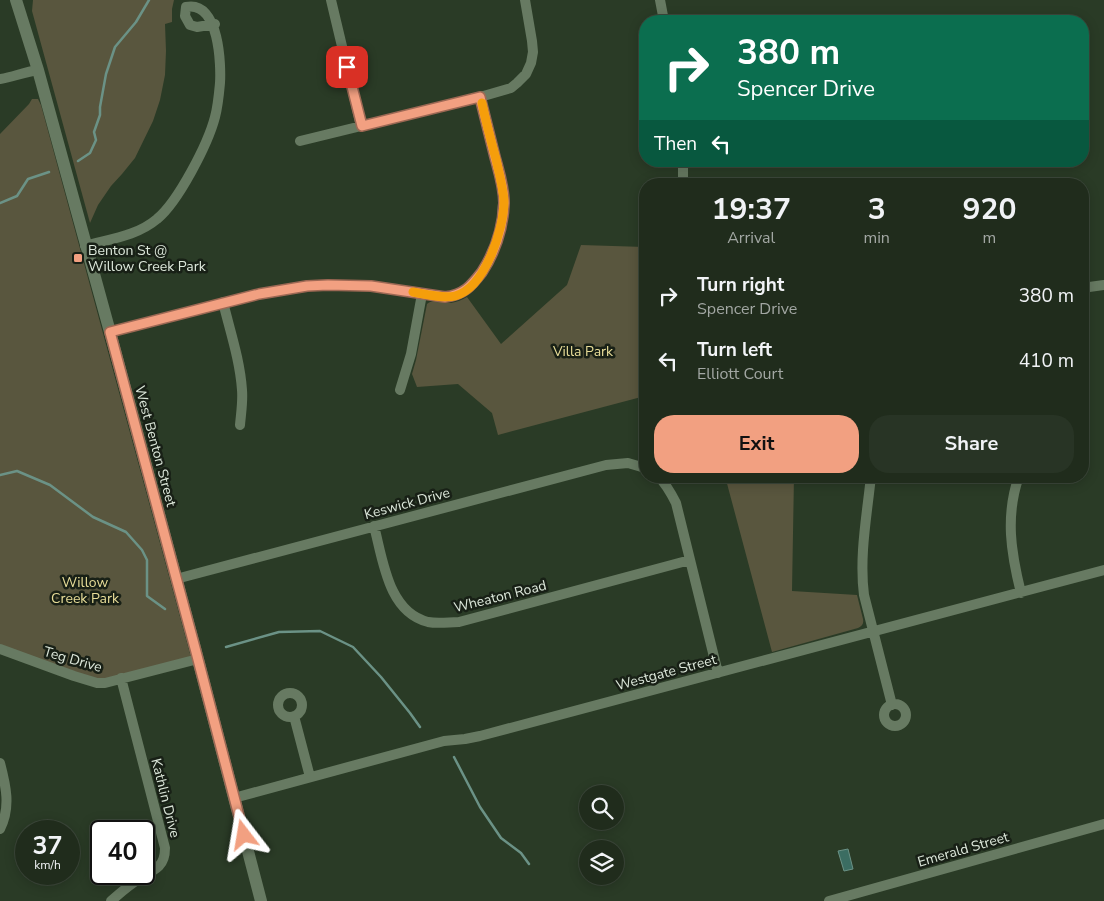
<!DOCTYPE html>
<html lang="en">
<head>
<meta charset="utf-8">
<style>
	body { margin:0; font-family:"Nunito Sans",sans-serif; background:#283425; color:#f1f3f6; height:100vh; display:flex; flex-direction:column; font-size:19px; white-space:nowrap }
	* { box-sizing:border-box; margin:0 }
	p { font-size:16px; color:#a2a7a3 }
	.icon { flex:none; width:28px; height:28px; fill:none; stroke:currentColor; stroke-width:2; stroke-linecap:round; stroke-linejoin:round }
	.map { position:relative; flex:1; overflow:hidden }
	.side { position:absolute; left:639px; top:178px; width:450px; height:305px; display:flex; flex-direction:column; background:#202c1c; border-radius:20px; box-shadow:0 2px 12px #0003,0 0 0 1px #3d483b }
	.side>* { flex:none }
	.hud { position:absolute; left:639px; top:15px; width:450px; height:152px; border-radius:20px; box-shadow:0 2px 12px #0003,0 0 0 1px #3d483b; background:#0b6e4f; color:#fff; overflow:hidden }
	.controls { position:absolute; left:579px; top:785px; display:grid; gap:10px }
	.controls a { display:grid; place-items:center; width:45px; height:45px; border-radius:50%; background:#202c1c; box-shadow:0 2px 12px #0003,0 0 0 1px #3d483b; font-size:25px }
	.speed { position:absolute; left:15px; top:820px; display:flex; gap:10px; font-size:25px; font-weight:700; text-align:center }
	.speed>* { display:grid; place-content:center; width:65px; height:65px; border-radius:50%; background:#202c1c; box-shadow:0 2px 12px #0003,0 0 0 1px #3d483b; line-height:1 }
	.speed small { font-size:12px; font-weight:400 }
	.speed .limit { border:2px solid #111; border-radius:8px; background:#fff; color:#111 }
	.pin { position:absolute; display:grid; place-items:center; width:42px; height:42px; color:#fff; margin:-21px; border-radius:10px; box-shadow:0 2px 8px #0006 }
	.me { position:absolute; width:55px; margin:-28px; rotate:346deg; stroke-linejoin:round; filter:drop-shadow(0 0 4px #0008) }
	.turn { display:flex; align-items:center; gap:18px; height:105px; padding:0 15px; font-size:22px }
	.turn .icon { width:65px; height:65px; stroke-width:2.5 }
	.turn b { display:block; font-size:35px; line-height:42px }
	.then { display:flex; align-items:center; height:48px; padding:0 15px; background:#0003; gap:10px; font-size:19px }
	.eta { display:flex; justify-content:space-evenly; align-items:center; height:85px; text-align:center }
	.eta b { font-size:30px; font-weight:700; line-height:35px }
	.action { display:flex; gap:10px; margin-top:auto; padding:10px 15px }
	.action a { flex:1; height:58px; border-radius:20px; background:#f2a081; color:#111; font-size:20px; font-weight:700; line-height:58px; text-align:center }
	.action a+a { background:#283425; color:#f1f3f6 }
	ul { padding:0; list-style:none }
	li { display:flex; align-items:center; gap:15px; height:65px; padding:0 15px }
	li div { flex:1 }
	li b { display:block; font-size:19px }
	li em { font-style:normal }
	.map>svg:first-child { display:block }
	.green { fill:#59563e }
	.water { fill:#3b6d62; stroke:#6b9286 }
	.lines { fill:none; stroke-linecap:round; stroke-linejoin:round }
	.stream { stroke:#6b9286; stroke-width:2.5 }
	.minor { stroke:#677a62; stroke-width:10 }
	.tertiary { stroke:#677a62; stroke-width:12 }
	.route-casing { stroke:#9d6854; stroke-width:12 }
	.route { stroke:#f2a081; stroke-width:9 }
	.slow { stroke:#f59e0b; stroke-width:9 }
	.poi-dot { fill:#f2a081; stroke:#182016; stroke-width:2 }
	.labels { text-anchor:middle; stroke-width:5; stroke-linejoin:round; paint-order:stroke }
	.poi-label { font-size:14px; fill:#dce7da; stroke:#182016; text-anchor:start }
	.park-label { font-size:14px; fill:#e7dc98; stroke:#182016 }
	.street-label { font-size:14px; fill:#dce7da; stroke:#182016 }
</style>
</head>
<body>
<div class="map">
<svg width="1104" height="901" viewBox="0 0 1104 901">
	<rect width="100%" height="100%" fill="#2a3b26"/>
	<!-- green -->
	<path class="green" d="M 33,0 L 174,0 L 172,9 L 172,22 L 165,24 L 166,51 L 165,75 L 160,100 L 153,121 L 135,158 L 122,174 L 111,186 L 98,205 L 90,223 L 32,11 Z
		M 32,99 L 38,99 L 41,105 L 192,661 L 105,683 L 0,649 L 0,134 L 29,104 Z
		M 581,245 L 645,247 L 645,396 L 498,435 L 492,413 L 458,384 L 417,387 L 412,374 L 416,360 L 427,304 C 434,298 442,303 451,303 C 457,302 462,300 467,297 L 501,344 L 567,285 Z
		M 725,476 L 794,476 L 792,591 L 857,595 L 863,619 C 864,624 862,626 858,628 L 772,652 Z"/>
	<!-- water -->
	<path class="water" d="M 848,849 L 853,869 L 844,871 L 838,851 Z"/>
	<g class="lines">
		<!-- stream -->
		<path class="stream" d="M 78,161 L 90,153 L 96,140 L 94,132 L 100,115 L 100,107 L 106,74 L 115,47 L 136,22 L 149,0
			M 0,203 L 17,196 L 28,179 L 49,172
			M 0,475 L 17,471 L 50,485 L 93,517 L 126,532 L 142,550 L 147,560 L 147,596 L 165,609
			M 226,647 L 279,632 L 320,631 L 353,647 L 381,677 L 410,713 L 420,727
			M 454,757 L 480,807 L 501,838 L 521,853 L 529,864"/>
		<!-- minor -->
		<path class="minor" d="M 331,0 L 361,126
			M 660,0 L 664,21
			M 0,79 C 13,77 24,72 38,70
			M 300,141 L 480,97 L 511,88 L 517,83 L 526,74 L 531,63 L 533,52 L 532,41 L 525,0
			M 683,161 L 683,184
			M 85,246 C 110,239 137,236 157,219 C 178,202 208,144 215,117 C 218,106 219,94 220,83 C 221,67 220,0 186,7 L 185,16 L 190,25 L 197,27 L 215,24
			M 1082,288 L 1104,285
			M 223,302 C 230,331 240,360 242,390 C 243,402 241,413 240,425
			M 110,332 L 259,294 L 307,286 L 328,285 L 371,286 L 445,297 C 464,295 471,286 482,272 C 495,252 503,227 503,203 C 504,187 499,172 495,157 C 490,137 485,117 480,97
			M 400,390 L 411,354 L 422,294
			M 658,476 C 666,484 671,493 676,503 L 718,673
			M 871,476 C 867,515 859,556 864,595 L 892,705
			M 1019,476 C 1005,516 1011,553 1021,593
			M 374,526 C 383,560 388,612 428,622 C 439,624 449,622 459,622 L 690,560
			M 176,579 L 606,465 L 628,463 L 645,468
			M 0,649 L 74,676 L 97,683 L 105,683 L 198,659
			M278 705a12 12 0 1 1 24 0a12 12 0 1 1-24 0Z
			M884 715a11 11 0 1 1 22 0a11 11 0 1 1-22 0Z
			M 294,716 L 310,777
			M 0,763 C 6,786 11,807 0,829
			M 234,798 L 444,741 L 465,739 L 480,736 L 1104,570
			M 111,901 C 120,893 129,885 139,879 C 145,875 154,871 159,866 C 164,861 165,855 165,848 L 121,678
			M 829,901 L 1104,824"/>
		<!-- tertiary -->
		<path class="tertiary" d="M 16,0 L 38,70 L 110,332 L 195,648 L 261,901"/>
	</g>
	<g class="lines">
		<defs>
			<path id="route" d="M 244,835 L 195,648 L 110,332 L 259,294 L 307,286 L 328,285 L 371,286 L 445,297 C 464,295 471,286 482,272 C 495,252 503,227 504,203 C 504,187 499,172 495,157 C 490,137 485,117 480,97 L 362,126 L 347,67"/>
		</defs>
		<!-- route casing -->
		<use href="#route" class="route-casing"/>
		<!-- route -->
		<use href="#route" class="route"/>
		<!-- slow -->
		<path class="slow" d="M 413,292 C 424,294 443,299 455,296 C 485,288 504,229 504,201 C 503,187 499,173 496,159 C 491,141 486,122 482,103"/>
	</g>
	<!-- markers -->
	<rect class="poi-dot" x="73" y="253" width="10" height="10" rx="2.5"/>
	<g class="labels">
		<!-- poi labels -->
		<g class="poi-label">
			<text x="88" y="255">Benton St @<tspan x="88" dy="16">Willow Creek Park</tspan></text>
		</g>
		<!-- park labels -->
		<g class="park-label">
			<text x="583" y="356">Villa Park</text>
			<text x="85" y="587">Willow<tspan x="85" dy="16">Creek Park</tspan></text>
		</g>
		<!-- street labels -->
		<g class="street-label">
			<text transform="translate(156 446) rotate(75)" y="5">West Benton Street</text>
			<text transform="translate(407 503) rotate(-15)" y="5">Keswick Drive</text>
			<text transform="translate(500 596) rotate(-14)" y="5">Wheaton Road</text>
			<text transform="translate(73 659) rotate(16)" y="5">Teg Drive</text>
			<text transform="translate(666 672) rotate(-15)" y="5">Westgate Street</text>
			<text transform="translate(166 798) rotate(76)" y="5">Kathlin Drive</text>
			<text transform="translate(963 849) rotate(-16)" y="5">Emerald Street</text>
		</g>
	</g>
</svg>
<div class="controls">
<a><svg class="icon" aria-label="search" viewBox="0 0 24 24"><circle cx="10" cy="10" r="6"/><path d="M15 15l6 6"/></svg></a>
<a><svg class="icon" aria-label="layers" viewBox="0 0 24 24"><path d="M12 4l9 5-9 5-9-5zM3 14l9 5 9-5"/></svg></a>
</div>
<div class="speed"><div>37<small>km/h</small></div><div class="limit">40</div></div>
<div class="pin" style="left:347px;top:67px;background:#d93025"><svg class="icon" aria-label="arrive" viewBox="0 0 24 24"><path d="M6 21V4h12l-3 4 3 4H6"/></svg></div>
<svg class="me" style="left:244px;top:835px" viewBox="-20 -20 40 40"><path d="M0-17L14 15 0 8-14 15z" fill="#f2a081" stroke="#fff" stroke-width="4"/></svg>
<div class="hud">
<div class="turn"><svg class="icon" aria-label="right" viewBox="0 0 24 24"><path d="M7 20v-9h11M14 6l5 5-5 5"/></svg><div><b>380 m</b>Spencer Drive</div></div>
<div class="then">Then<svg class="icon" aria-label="left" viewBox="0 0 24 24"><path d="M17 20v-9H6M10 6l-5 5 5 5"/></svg></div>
</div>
<section class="side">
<div class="eta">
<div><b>19:37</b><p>Arrival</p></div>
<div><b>3</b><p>min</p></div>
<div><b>920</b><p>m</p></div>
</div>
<ul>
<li><svg class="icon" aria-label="right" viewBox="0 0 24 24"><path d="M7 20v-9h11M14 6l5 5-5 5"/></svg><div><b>Turn right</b><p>Spencer Drive</p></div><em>380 m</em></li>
<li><svg class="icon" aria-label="left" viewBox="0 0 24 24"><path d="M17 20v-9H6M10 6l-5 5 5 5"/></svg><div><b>Turn left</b><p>Elliott Court</p></div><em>410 m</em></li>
</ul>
<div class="action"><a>Exit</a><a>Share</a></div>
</section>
</div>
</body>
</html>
